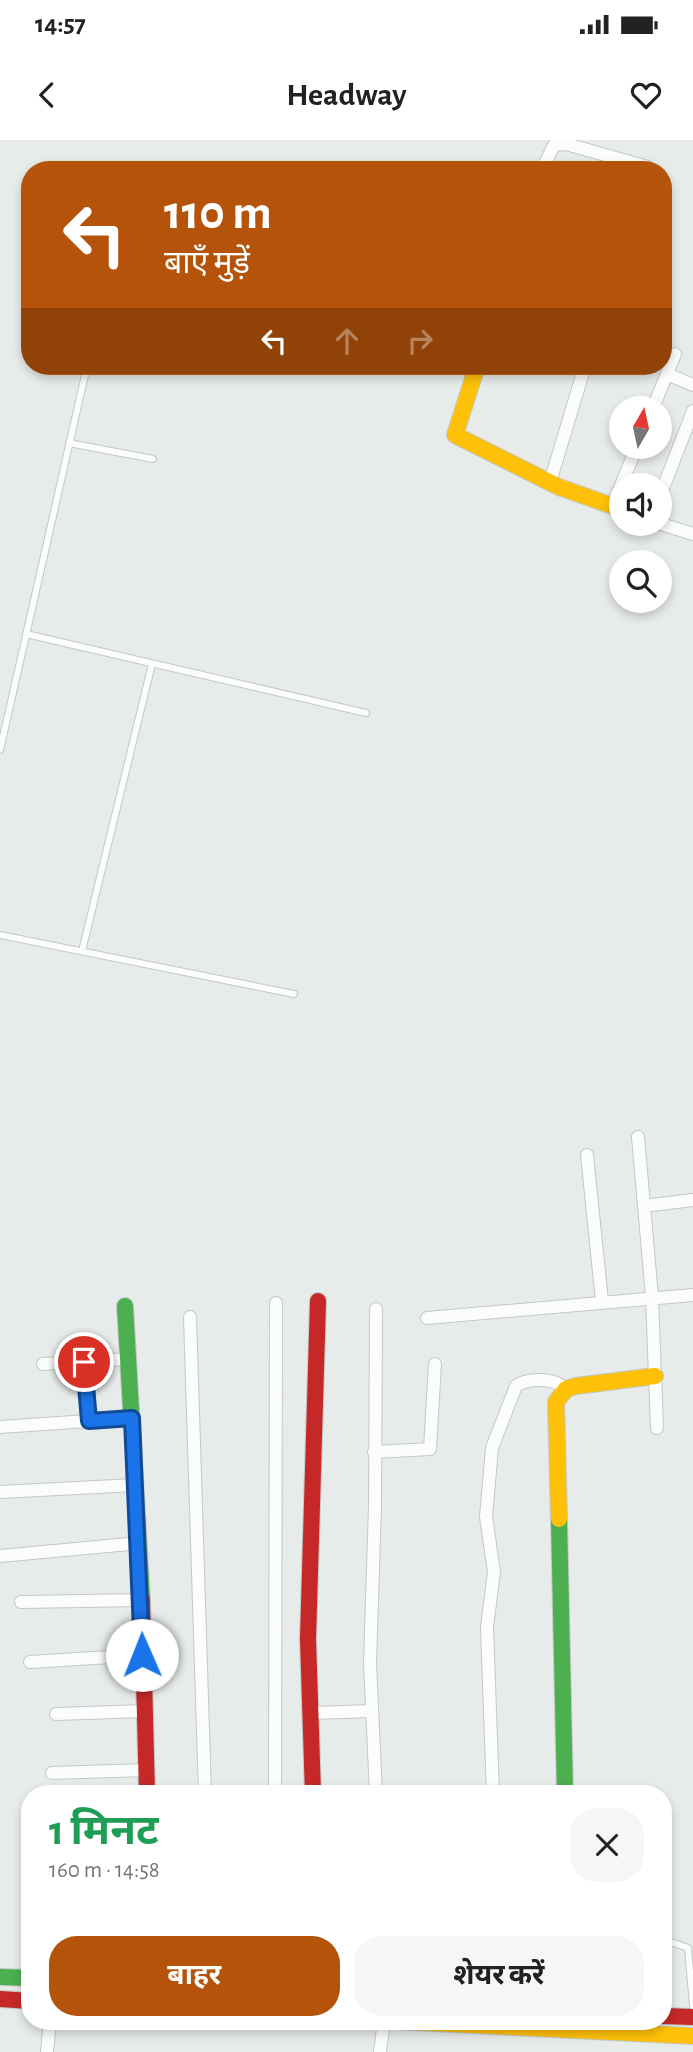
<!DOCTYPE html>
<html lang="hi">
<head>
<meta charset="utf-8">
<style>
	body { margin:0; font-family:"Alegreya Sans","Noto Sans Devanagari",sans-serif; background:#f6f6f6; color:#222; height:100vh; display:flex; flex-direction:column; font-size:26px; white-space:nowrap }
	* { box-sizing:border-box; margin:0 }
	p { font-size:23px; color:#767676 }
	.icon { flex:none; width:38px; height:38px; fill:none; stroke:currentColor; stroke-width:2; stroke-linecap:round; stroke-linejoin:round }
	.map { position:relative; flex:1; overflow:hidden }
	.drawer { position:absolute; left:21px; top:1645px; width:651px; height:245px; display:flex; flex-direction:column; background:#fff; border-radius:28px; box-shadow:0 4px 10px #0003 }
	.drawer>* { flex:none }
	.top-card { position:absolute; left:21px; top:21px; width:651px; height:214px; border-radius:28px; box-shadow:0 4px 10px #0003; background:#b45309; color:#fff; overflow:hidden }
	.needle { width:46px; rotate:9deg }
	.controls { position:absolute; left:609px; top:256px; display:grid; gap:14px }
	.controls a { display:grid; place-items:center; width:63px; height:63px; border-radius:50%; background:#fff; box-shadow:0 4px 10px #0003; font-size:35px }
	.pin { position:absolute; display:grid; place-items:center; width:60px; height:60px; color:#fff; margin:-30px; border:4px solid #fff; border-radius:50%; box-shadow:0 2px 7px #0007 }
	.me { position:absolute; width:77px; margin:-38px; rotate:359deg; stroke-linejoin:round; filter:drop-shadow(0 0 5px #0008) }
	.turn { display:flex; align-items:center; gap:24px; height:147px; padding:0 28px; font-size:32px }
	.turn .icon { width:91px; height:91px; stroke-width:2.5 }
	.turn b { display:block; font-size:49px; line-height:60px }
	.lanes { display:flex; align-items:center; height:66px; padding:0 28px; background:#0003; justify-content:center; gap:35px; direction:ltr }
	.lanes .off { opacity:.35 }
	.round { display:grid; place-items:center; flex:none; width:74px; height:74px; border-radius:28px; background:#f6f6f6 }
	.summary { display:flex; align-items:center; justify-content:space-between; height:119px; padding:0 28px }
	h1 { font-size:42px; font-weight:700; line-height:52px; color:#1e9e55 }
	.button { display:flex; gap:14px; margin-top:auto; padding:14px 28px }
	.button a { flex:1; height:80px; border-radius:28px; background:#b45309; color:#fff; font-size:28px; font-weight:700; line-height:80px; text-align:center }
	.button a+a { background:#f6f6f6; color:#222 }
	.status { display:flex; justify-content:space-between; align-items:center; height:49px; padding:0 35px; background:#fff; direction:ltr }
	.status svg { height:19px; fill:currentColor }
	header { display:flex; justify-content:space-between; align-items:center; height:91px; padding:0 28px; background:#fff; font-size:32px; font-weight:700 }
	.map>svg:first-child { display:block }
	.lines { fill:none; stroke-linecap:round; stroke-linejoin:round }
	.lane-casing { stroke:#c4c8c6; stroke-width:8 }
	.street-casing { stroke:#c4c8c6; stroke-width:14 }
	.fast-casing { stroke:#c3c9c6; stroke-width:18 }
	.slow-casing { stroke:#c3c9c6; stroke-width:18 }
	.jam-casing { stroke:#c3c9c6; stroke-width:18 }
	.lane { stroke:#fbfcfc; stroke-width:6 }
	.street { stroke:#fbfcfc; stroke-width:12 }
	.fast { stroke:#4caf50; stroke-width:16 }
	.slow { stroke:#ffc107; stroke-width:16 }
	.jam { stroke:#c62828; stroke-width:16 }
	.route-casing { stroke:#114b97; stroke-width:18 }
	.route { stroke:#1a73e8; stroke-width:12 }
</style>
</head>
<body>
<div class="status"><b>14:57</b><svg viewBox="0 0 49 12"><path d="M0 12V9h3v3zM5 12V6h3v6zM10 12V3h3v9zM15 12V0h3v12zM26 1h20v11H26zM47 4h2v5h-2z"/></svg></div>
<header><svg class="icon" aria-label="back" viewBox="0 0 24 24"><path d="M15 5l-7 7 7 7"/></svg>Headway<svg class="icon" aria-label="heart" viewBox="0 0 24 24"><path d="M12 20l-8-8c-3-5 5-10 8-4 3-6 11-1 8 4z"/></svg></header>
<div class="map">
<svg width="693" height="1912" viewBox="0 0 693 1912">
	<rect width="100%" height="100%" fill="#e7ebe9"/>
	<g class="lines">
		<defs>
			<path id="lane" d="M 69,303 L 153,319
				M 26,494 L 366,573
				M 0,610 L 87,226
				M 0,795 L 294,854
				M 82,811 L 152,524
				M 663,1805 L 674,1803 L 688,1808 L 693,1866"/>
			<path id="street" d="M 542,30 L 554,5 L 566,4 L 648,27 L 647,30
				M 667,234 L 693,245
				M 653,268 L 675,214
				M 550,342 L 585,226
				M 660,356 L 693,271
				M 613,365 L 637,306
				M 658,383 L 693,394
				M 638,997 L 652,1157 L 657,1288
				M 587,1015 L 602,1161
				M 644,1066 L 693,1060
				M 190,1177 L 205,1654
				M 427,1178 L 693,1155
				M 84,1222 L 89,1281
				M 43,1224 L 128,1219
				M 0,1287 L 132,1278
				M 374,1312 L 430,1309 L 435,1224
				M 0,1352 L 135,1345
				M 0,1416 L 140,1403
				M 21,1462 L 142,1460
				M 30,1522 L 142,1515
				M 311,1573 L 372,1571
				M 56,1574 L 145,1571
				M 52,1633 L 146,1630
				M 275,1654 L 276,1163
				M 376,1654 L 370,1523 L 375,1366 L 376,1169
				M 493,1654 L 487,1487 L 494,1432 L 486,1377 L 492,1308 L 516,1246 C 529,1237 555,1238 566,1249
				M 47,1912 L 50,1881
				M 380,1912 L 384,1881"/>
			<path id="fast" d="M 125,1166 L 142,1460
				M 559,1379 L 565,1654
				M 0,1837 L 30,1838"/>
			<path id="slow" d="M 477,226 L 455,295 L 559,347 L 621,369
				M 559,1379 L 556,1262 L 566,1249 L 576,1246 L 655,1236
				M 394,1881 L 693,1896"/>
			<path id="jam" d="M 142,1460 L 147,1654
				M 313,1654 L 308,1499 L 318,1161
				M 0,1859 L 30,1861
				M 663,1876 L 693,1877"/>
		</defs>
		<!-- lane casing -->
		<use href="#lane" class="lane-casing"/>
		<!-- street casing -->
		<use href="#street" class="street-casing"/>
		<!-- fast casing -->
		<use href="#fast" class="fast-casing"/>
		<!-- slow casing -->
		<use href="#slow" class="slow-casing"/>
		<!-- jam casing -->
		<use href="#jam" class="jam-casing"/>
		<!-- lane -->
		<use href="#lane" class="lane"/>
		<!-- street -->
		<use href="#street" class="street"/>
		<!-- fast -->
		<use href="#fast" class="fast"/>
		<!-- slow -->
		<use href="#slow" class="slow"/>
		<!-- jam -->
		<use href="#jam" class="jam"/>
	</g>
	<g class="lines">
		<defs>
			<path id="route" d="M 84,1222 L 89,1281 L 132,1278 L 142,1515"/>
		</defs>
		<!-- route casing -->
		<use href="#route" class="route-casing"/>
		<!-- route -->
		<use href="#route" class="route"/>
	</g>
</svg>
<div class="controls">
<a><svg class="needle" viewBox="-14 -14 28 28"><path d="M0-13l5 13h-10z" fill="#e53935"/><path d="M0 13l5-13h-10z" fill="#767676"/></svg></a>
<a><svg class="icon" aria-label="sound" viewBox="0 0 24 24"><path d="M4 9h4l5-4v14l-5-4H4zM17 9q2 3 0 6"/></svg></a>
<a><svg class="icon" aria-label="search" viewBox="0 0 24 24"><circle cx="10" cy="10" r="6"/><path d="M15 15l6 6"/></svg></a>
</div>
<div class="pin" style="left:84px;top:1222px;background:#d93025"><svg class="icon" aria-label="arrive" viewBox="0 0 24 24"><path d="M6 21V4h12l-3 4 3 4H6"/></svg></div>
<svg class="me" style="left:142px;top:1515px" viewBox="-20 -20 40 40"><circle r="19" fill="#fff"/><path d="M0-13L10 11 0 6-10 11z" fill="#1a73e8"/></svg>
<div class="top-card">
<div class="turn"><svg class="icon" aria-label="left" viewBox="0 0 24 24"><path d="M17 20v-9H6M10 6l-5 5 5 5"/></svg><div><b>110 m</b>बाएँ मुड़ें</div></div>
<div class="lanes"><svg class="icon" aria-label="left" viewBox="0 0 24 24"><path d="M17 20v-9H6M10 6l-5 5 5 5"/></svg><svg class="icon off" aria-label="ahead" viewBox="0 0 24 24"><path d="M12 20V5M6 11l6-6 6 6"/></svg><svg class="icon off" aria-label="right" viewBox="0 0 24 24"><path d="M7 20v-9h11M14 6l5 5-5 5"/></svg></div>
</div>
<section class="drawer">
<div class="summary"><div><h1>1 मिनट</h1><p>160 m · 14:58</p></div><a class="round"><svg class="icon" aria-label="close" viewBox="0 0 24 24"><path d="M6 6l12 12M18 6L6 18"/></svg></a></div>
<div class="button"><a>बाहर</a><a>शेयर करें</a></div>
</section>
</div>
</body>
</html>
